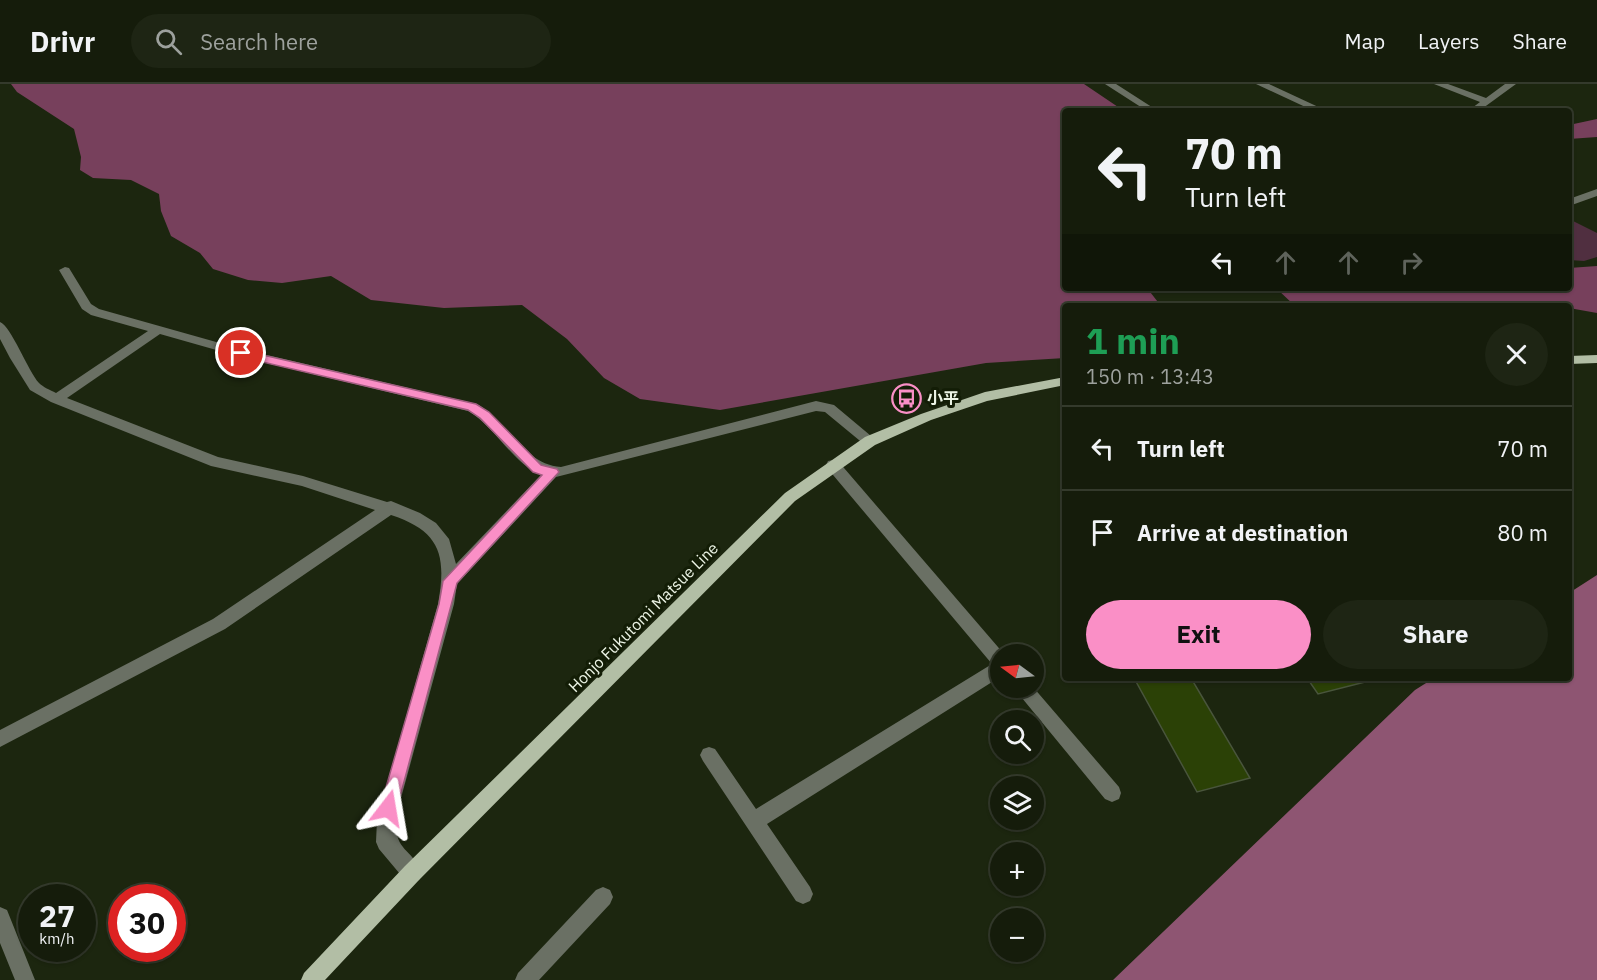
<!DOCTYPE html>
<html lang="en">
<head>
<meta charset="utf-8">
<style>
	body { margin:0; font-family:"IBM Plex Sans","Noto Sans JP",sans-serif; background:#1e2514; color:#f1f3f6; height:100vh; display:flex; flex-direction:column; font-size:22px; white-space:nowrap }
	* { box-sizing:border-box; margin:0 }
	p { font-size:20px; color:#9da19d }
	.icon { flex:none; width:33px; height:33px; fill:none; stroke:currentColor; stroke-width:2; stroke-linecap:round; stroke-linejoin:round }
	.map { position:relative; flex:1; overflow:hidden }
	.panel { position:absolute; left:1062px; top:219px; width:510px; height:378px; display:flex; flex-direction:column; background:#151c0b; border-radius:6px; box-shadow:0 2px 4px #0004,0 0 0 2px #343a2c }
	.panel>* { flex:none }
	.hud { position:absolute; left:1062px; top:24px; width:510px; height:183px; border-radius:6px; box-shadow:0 2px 4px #0004,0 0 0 2px #343a2c; background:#151c0b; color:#f1f3f6; overflow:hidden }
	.needle { width:39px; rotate:285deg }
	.fabs { position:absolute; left:990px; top:560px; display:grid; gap:12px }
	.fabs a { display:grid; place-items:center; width:54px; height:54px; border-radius:50%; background:#151c0b; box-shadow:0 2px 4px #0004,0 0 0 2px #343a2c; font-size:30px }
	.speed { position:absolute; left:18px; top:800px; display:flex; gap:12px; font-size:30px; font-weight:700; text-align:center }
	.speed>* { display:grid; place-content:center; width:78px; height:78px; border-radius:50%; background:#151c0b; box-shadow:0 2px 4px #0004,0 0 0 2px #343a2c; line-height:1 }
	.speed small { font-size:15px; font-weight:400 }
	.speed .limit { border:9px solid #d22; background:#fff; color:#111 }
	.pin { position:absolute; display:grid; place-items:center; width:51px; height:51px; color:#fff; margin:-26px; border:3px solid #fff; border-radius:50%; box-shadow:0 2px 6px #0007 }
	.me { position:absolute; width:66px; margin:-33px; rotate:14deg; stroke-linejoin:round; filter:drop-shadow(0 0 4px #0008) }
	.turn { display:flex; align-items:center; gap:21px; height:126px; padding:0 24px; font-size:27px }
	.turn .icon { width:78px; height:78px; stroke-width:2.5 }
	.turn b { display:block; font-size:42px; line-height:51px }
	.lanes { display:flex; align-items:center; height:57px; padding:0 24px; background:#0003; justify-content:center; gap:30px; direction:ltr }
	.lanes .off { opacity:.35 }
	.round { display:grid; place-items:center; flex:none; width:63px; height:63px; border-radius:32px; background:#1e2514 }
	.summary { display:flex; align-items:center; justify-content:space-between; height:102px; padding:0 24px }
	h1 { font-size:36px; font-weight:700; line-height:45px; color:#1e9e55 }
	.primary-button { display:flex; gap:12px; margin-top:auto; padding:12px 24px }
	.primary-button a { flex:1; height:69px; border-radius:36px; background:#fa8fc6; color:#111; font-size:24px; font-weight:700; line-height:69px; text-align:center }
	.primary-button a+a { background:#1e2514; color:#f1f3f6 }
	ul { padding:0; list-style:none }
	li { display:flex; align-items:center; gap:18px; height:84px; padding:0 24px; border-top:2px solid #343a2c }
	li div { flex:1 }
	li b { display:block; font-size:22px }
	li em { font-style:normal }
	header { display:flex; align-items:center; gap:36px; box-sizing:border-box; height:84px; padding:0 30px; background:#151c0b; border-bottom:2px solid #343a2c }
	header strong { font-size:28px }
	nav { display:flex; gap:33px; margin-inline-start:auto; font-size:21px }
	.search { width:420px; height:54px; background:#1e2514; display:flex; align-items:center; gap:15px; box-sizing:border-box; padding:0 21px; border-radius:33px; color:#9da19d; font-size:22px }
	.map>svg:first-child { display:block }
	.green { fill:#502f40 }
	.forest { fill:#77405c }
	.water { fill:#8e5572 }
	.building { fill:#2b4106; stroke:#49553c; stroke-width:1.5 }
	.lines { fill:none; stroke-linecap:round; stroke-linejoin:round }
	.minor { fill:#6a7064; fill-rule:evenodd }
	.major { fill:#b2bea5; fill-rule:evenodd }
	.route { fill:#fa8fc6; stroke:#a25d81; stroke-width:1.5 }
	.labels { text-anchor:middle; stroke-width:6; stroke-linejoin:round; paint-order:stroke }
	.poi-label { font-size:16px; font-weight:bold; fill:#ecf4e5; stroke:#131d06; text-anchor:start }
	.street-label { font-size:16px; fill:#ecf4e5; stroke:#131d06 }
</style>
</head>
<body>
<header>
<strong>Drivr</strong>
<div class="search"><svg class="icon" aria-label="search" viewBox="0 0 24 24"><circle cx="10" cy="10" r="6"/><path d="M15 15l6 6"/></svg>Search here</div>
<nav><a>Map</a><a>Layers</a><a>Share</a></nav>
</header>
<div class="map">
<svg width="1597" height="896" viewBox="0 0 1597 896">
	<rect width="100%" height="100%" fill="#1c260f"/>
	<!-- green -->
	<path class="green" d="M 1569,135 L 1597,149 L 1597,173 L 1584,177 L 1569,176 Z"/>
	<!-- forest -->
	<path class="forest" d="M 11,0 L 1084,0 L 1124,27 L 1065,27 L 1065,204 L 1147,204 L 1161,222 L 1065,222 L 1065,274 L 986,279 L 720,326 L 640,315 L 604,294 L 567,255 L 522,221 L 444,224 L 371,216 L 331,192 L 282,199 L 248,196 L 213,185 L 200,169 L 171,152 L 161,127 L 159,110 L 131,96 L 93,94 L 80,86 L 81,73 L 74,45 L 17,8 Z
		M 1597,35 L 1597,53 L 1569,55 L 1569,41 Z
		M 1597,182 L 1597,229 L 1569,224 L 1569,222 L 1521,217 L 1488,222 L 1295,222 L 1276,204 L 1569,204 L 1569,184 Z"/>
	<!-- water -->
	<path class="water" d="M 1597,491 L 1597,896 L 1113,896 L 1415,606 L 1434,594 L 1569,594 L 1569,509 Z"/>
	<!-- building -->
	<path class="building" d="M 1134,594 L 1191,594 L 1250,694 L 1197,708 Z
		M 1307,594 L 1362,594 L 1365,598 L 1318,610 Z"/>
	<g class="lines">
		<!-- minor -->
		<path class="minor" d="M 1105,0 L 1116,0 L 1158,27 L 1147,27 Z
			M 1256,0 L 1269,0 L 1327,27 L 1314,27 Z
			M 1434,0 L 1448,0 L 1486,14 L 1505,0 L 1516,0 L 1479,27 L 1468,27 L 1480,18 Z
			M 1597,105 L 1597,112 L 1569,122 L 1569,115 Z
			M 65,183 L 69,184 L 91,220 L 99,225 L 241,265 L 477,320 C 508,338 523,380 561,383 L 816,317 L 834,321 L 877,357 L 870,362 L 865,361 L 825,328 L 816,327 L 556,393 L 457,500 L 454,520 L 395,736 C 396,769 411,763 422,789 L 419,796 L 412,799 L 405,796 L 379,765 L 376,758 L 377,736 L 438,520 C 447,471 440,447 391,431 L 225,545 L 0,663 L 0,646 L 213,535 L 375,426 L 302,402 L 211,382 L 51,318 L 30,306 L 10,274 L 0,255 L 0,238 C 11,242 28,287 39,299 C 43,303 50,306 56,309 L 148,247 L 91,231 L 82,225 L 59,186 ZM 160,250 L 241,273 L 468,327 C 497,344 510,377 541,391 L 456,480 L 449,455 L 436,439 L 420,429 L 391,417 L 387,418 L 303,392 L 218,373 L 67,314 Z
			M 833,376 L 838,377 L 1004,570 L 1000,570 L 1000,593 L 767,740 L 810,803 L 813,810 L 810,817 L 803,820 L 796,817 L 703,677 L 700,671 L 703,665 L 709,663 L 715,665 L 756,725 L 992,580 L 828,385 L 826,381 L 828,377 Z
			M 1013,603 L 1033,603 L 1119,703 L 1121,709 L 1119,715 L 1112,718 L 1105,715 Z
			M 603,803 L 610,806 L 613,813 L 610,820 L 539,896 L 515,896 L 518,889 L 596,806 Z
			M 0,823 L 7,826 L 35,896 L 15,896 L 0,859 Z"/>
		<!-- major -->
		<path class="major" d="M 1597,271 L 1597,279 L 1569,280 L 1569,272 Z
			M 1065,293 L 1065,301 L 987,317 L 931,336 L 875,361 L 795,417 L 419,796 L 325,896 L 301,896 L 304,889 L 405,782 L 785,409 L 865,353 L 921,330 L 985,308 Z"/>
	</g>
	<!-- route -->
	<path class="route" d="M 241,266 L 476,320 L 489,328 L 541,381 L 557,385 L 559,388 L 457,499 L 397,724 L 394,729 L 388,732 L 382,729 L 380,724 L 439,520 L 443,497 L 542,391 L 533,388 L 480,334 L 468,326 L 237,272 L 236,269 Z"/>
	<!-- icons -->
	<defs>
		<symbol id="bus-ring" viewBox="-11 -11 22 22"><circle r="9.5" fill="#131d06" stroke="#fa8fc6" stroke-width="1.5"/><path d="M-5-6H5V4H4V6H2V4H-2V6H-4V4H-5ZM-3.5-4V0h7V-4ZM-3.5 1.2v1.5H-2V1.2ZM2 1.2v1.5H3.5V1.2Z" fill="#fa8fc6"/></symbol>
	</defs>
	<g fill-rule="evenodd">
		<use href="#bus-ring" x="890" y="298" width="33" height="33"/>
	</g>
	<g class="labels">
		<!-- poi labels -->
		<g class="poi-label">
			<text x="927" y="320">小平</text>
		</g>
		<!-- street labels -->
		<g class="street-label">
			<text transform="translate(643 533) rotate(-45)" y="6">Honjo Fukutomi Matsue Line</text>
		</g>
	</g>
</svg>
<div class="fabs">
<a><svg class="needle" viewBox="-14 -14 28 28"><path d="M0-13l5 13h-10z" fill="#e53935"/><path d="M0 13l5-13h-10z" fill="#9da19d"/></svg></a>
<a><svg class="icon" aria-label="search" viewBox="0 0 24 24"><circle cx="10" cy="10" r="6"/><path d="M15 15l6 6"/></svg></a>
<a><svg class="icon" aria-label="layers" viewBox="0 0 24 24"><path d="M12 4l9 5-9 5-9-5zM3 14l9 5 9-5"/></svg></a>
<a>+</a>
<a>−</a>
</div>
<div class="speed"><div>27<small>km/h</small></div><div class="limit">30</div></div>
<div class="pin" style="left:241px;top:269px;background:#d93025"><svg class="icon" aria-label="arrive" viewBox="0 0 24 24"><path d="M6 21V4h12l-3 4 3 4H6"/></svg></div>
<svg class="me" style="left:388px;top:724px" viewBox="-20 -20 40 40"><path d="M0-17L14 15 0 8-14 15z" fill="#fa8fc6" stroke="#fff" stroke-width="4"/></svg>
<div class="hud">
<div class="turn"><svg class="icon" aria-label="left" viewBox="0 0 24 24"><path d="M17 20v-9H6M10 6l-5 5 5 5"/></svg><div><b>70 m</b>Turn left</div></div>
<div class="lanes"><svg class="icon" aria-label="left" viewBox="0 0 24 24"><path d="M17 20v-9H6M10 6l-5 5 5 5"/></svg><svg class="icon off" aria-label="ahead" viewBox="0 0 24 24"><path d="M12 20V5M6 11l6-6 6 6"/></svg><svg class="icon off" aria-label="ahead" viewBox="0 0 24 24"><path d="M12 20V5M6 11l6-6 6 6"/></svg><svg class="icon off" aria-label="right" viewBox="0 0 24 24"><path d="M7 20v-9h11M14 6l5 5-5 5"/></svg></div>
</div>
<section class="panel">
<div class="summary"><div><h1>1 min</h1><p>150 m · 13:43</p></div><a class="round"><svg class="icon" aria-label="close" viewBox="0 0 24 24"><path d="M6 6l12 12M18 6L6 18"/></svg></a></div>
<ul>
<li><svg class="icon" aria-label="left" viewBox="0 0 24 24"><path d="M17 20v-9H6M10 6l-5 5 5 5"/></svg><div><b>Turn left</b></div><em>70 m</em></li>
<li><svg class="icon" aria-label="arrive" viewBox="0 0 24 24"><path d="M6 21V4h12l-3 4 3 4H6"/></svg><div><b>Arrive at destination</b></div><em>80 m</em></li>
</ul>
<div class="primary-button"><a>Exit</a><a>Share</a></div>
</section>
</div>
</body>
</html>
